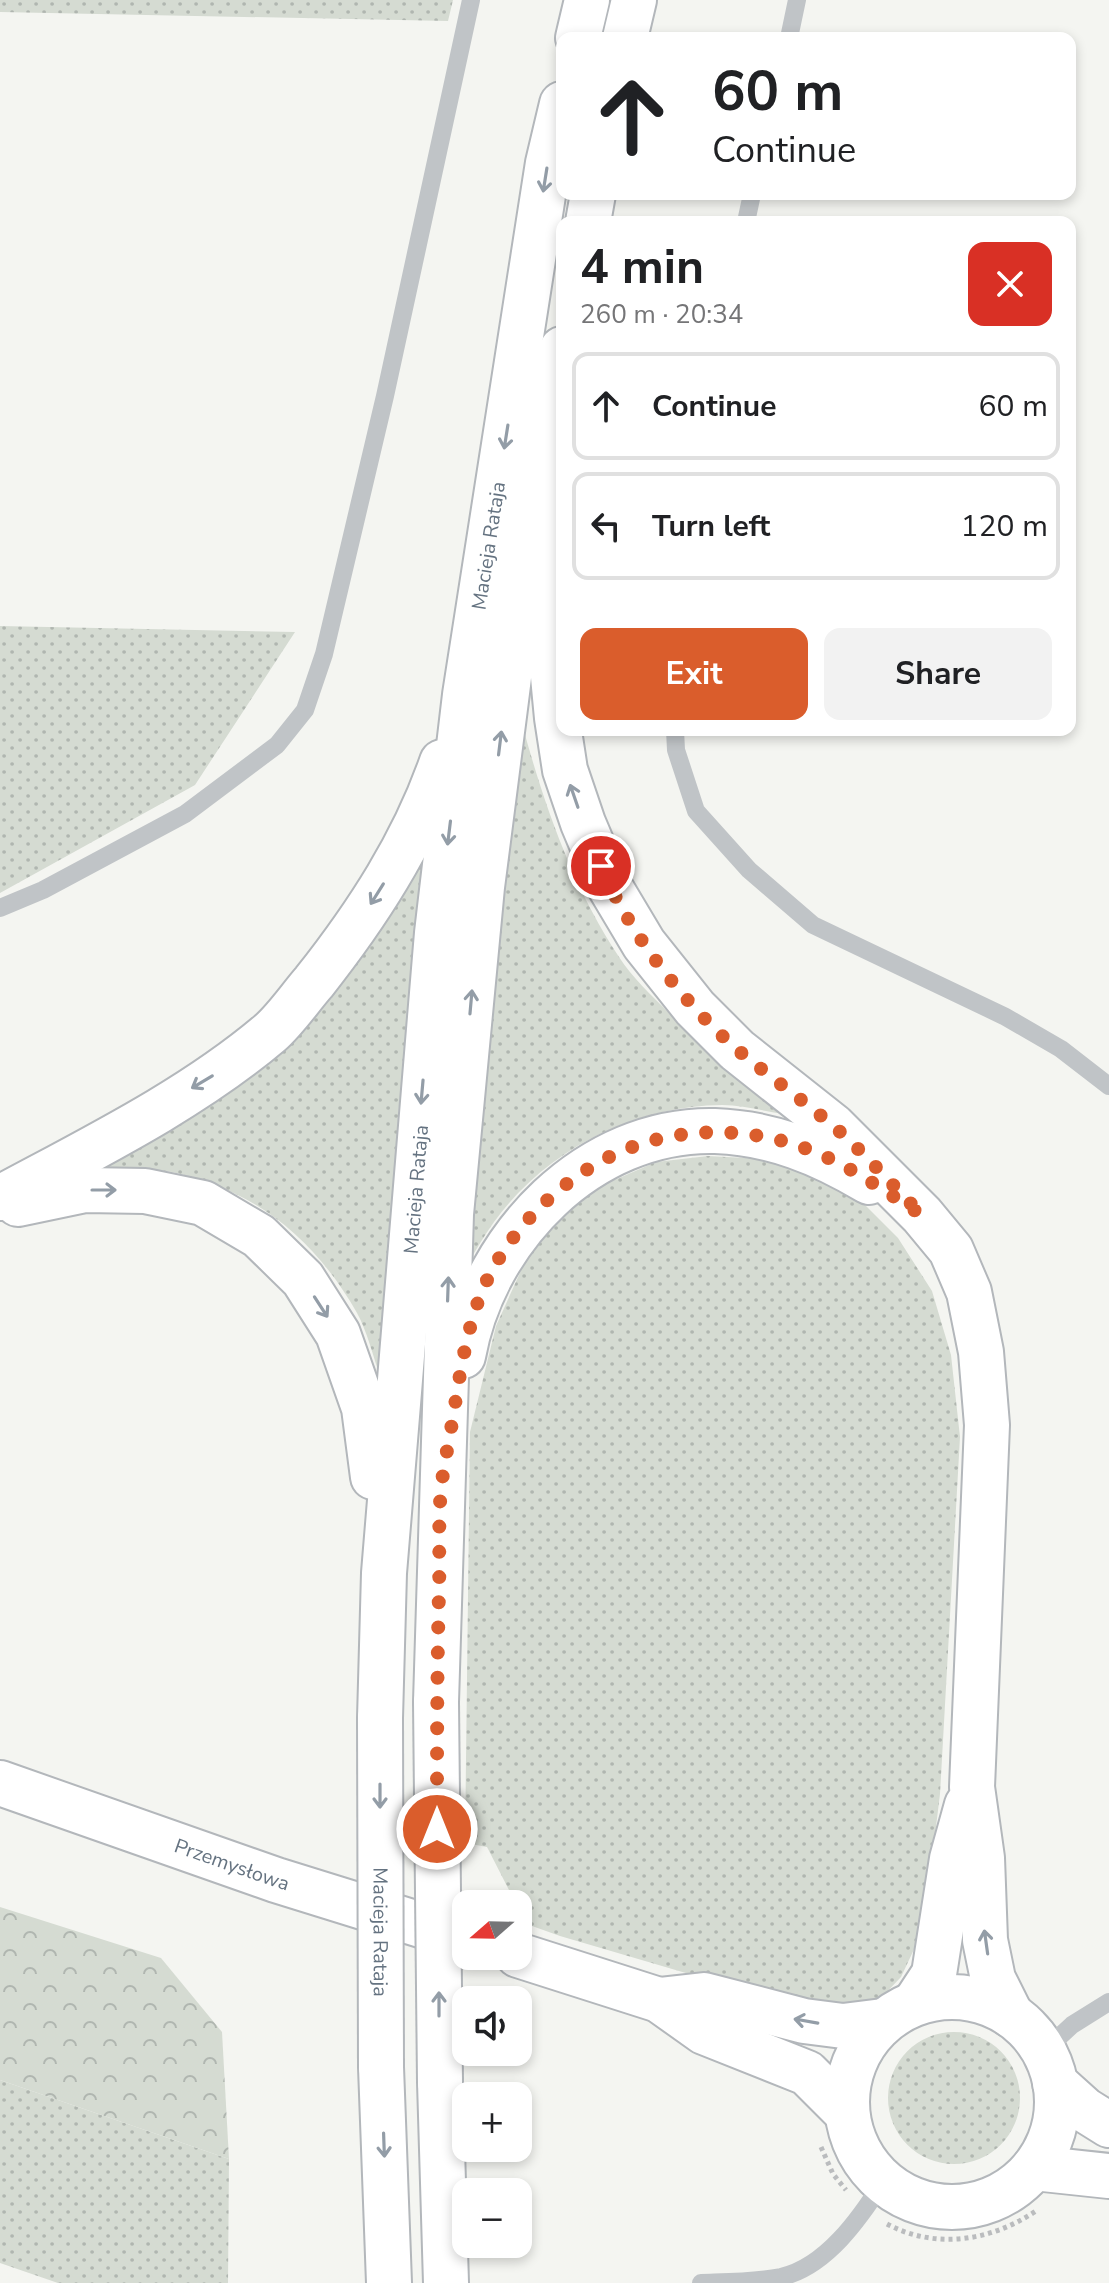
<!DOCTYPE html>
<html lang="en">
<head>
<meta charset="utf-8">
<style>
	body { margin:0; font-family:"Nunito Sans",sans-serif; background:#f2f2f2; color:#202124; height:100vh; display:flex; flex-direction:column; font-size:30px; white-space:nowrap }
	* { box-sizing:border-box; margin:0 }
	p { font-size:26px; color:#757577 }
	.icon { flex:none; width:44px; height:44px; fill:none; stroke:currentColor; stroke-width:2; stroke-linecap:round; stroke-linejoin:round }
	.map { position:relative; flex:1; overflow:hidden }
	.drawer { position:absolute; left:556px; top:216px; width:520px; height:520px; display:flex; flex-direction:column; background:#fff; border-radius:16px; box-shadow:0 4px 12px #0003 }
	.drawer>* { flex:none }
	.top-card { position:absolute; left:556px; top:32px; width:520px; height:168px; border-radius:16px; box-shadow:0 4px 12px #0003; background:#fff; color:#202124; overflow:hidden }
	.needle { width:52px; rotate:250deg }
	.tools { position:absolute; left:452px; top:1890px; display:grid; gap:16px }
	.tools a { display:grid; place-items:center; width:80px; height:80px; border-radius:16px; background:#fff; box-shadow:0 4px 12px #0003; font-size:40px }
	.pin { position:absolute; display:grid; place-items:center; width:68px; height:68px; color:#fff; margin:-34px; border:4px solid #fff; border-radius:50%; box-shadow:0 2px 8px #0007 }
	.me { position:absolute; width:88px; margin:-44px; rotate:0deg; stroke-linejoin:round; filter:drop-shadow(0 0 6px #0008) }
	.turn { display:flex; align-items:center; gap:28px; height:168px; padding:0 24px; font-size:36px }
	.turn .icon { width:104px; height:104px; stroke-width:2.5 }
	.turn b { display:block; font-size:56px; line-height:68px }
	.round { display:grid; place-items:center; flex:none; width:84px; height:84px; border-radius:16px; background:#f2f2f2 }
	.headline { display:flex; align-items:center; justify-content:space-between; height:136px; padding:0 24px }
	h1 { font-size:48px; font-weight:700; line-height:60px }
	.cta { display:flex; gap:16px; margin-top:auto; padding:16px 24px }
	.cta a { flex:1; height:92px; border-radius:16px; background:#da5d2c; color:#fff; font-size:32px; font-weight:700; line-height:92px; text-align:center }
	.cta a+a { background:#f2f2f2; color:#202124 }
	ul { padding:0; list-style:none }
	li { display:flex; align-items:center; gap:24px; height:108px; margin:0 16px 12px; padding:0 8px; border:4px solid #e0e0e0; border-radius:16px }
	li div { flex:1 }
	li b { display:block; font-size:30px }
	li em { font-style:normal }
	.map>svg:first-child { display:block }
	.grass { fill:url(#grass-dots) }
	.forest { fill:url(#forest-crowns) }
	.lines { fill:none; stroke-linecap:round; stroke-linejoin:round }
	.secondary-casing { stroke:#b3b7bb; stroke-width:48 }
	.path { stroke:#babcbe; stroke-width:5; stroke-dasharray:4 4; stroke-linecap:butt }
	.lane { stroke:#c0c4c7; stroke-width:18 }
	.secondary { stroke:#fff; stroke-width:44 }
	.secondary-bridge-casing { stroke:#b3b7bb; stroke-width:48; stroke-linecap:butt }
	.secondary-bridge { stroke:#fff; stroke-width:44 }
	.oneway { stroke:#939da7 }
	.route { stroke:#da5d2c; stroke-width:14; stroke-dasharray:0 25.2 }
	.labels { text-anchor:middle; stroke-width:8; stroke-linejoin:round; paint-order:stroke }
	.street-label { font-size:20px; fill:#657381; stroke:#fff }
</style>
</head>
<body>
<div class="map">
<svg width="1109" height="2283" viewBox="0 0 1109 2283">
	<defs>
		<pattern id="grass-dots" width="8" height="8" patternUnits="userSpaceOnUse" patternTransform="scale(2)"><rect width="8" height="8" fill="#d5dbd2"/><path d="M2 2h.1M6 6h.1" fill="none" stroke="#b0b6b0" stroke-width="1.8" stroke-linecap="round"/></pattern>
		<pattern id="forest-crowns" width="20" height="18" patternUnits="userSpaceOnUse" patternTransform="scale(2)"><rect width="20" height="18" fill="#d5dbd2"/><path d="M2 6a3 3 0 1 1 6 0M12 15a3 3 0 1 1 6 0" fill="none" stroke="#b0b6b0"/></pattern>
	</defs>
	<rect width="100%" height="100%" fill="#f4f5f1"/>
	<!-- grass -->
	<path class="grass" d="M 0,0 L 453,0 L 448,21 L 0,12 Z
		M 0,626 L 295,632 L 195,785 L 0,893 Z
		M 521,720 C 543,802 572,886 619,957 C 632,977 651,995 668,1012 C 704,1050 741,1083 783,1114 C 763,1111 742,1105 722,1105 C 633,1106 546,1150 494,1222 C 483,1237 474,1253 465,1269 Z
		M 431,830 L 399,1106 L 380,1376 C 373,1356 367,1331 357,1313 C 315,1239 255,1190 172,1172 C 147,1167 118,1169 92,1168 C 137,1145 186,1124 227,1094 C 293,1045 347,983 391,913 C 407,887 418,857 431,830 Z
		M 708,1156 L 766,1159 L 815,1174 L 863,1203 L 898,1238 L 932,1291 L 951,1355 L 960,1437 L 940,1794 L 927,1900 L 917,1943 L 901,1977 L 881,1998 L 840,2011 L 781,2001 L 560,1936 L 518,1921 L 518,1904 L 512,1904 L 511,1894 L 487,1847 L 465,1843 L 470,1432 L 496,1326 L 523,1266 L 557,1218 L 603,1185 L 656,1162 Z
		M888 2098a66 66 0 1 1 132 0a66 66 0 1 1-132 0Z
		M 0,2080 L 229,2159 L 228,2283 L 58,2283 L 0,2263 Z"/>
	<!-- forest -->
	<path class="forest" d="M 0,1907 L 161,1958 L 222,2032 L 229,2159 L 0,2080 Z"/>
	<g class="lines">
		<defs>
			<g id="secondary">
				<path d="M 578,38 L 587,0"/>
				<path d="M 625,38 L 634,0"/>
				<path d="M 588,222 L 593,194"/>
				<path d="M 562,463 L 552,557 L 549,635 L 557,718 L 565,770 L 583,823 L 610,887 L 644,944 L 695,1008 L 737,1050 L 833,1126 L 922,1215 L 951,1250 L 969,1292 L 981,1352 L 987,1425 L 972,1787 L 982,1858 L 985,1940 L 993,1979 L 1011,2015"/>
				<path d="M 0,1198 C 91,1149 191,1100 270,1033 C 286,1019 300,998 314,982 C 367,915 414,843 442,762"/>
				<path d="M 18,1204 L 85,1190 L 145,1191 L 203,1203 L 259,1236 L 303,1279 L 338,1334 L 364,1408 L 373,1477"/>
				<path d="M 463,1356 C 484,1238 589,1128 715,1131 C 772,1133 821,1153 869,1182"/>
				<path d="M 436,1702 L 451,1214 L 482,887 L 523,568 L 562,349"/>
				<path id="s1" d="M 380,1718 L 384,1573 L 437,933 L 465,695 L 548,163 L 562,104"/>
				<path id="s2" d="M 0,1783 L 276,1880 L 466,1939"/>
				<path d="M 518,1955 L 659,2000 L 704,2032 L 807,2073 L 847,2113"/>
				<circle cx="952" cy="2102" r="105"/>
				<path d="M 659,2000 L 704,1995 L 804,2021 L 843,2026 L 883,2021"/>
				<path d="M 915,2003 L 934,1974 L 952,1859 L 967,1805"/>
				<path d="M 381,2067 L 389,2283"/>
				<path d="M 440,2082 L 446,2283"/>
				<path d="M 1055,2083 L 1085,2110 L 1109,2125"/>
				<path d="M 1034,2168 L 1109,2176"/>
			</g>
		</defs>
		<!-- secondary casing -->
		<use href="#secondary" class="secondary-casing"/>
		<!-- path -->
		<path class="path" d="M 821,2147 L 833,2174 L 846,2190
			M 887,2224 C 936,2250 991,2241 1036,2211"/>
		<!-- lane -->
		<path class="lane" d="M 789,38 L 797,0
			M 746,222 L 752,194
			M 675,730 L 676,750 L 696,811 L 749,870 L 813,925 L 1004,1016 L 1061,1049 L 1109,1086
			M 0,908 L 43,890 L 185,814 L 277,745 L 305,710 L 324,654 L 385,396 L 471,0
			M 1044,2051 L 1072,2025 L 1109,2002
			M 701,2283 C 728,2282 755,2282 781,2277 C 826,2267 860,2218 883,2182"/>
		<!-- secondary -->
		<use href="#secondary" class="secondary"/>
		<defs>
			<g id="secondary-bridge">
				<path d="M 436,1702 L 440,2082"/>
				<path id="s3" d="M 380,1718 L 381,2067"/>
			</g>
		</defs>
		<!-- secondary-bridge casing -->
		<use href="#secondary-bridge" class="secondary-bridge-casing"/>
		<!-- secondary-bridge -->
		<use href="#secondary-bridge" class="secondary-bridge"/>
	</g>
	<!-- one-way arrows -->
	<defs><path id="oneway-shaft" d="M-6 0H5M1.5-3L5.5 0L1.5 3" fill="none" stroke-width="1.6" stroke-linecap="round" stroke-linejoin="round" transform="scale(2)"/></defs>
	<g class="oneway">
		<use href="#oneway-shaft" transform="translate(545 180) rotate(99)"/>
		<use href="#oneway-shaft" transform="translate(506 437) rotate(99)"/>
		<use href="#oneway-shaft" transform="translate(500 743) rotate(-83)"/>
		<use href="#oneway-shaft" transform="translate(574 796) rotate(-109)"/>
		<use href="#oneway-shaft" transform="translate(449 833) rotate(97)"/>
		<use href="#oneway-shaft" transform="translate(377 894) rotate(122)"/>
		<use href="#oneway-shaft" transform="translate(471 1002) rotate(-85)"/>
		<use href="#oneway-shaft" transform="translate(202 1082) rotate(149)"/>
		<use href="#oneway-shaft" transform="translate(422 1092) rotate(95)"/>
		<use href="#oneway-shaft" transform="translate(104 1190)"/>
		<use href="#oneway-shaft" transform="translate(448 1289) rotate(-88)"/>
		<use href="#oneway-shaft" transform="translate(321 1307) rotate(57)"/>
		<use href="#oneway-shaft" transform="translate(380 1796) rotate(90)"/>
		<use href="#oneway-shaft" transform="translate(986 1942) rotate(-98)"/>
		<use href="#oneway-shaft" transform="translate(439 2004) rotate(-90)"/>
		<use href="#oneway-shaft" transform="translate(806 2021) rotate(-170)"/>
		<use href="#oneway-shaft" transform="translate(384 2145) rotate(88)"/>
	</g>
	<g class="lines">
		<!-- route -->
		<path class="route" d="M 437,1829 C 437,1750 437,1671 439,1592 C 440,1558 438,1523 441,1489 C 444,1463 450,1437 454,1411 C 460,1373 466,1335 479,1299 C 501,1240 551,1187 607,1158 C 670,1126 746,1124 812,1151 C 851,1166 887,1193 922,1215 C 892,1185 863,1151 831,1124 C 801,1099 769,1076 739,1051 C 684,1004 629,933 601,866"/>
	</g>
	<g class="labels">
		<!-- street labels -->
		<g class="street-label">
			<text dy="7" stroke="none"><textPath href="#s1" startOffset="1178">Macieja Rataja</textPath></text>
			<text dy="7" stroke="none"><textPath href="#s1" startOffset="530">Macieja Rataja</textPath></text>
			<text dy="7" stroke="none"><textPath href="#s2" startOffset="246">Przemysłowa</textPath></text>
			<text dy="7" stroke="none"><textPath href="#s3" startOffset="214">Macieja Rataja</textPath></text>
		</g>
	</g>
</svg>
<div class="tools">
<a><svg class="needle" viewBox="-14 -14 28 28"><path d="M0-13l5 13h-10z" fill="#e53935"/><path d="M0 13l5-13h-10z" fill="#757577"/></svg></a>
<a><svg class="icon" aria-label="sound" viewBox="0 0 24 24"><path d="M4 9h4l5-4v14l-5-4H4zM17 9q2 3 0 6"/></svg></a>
<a>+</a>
<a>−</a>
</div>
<div class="pin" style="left:601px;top:866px;background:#d93025"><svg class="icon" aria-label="arrive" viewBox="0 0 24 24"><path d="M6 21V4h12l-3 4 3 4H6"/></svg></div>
<svg class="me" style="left:437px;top:1829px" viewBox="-20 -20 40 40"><circle r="17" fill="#da5d2c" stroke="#fff" stroke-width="3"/><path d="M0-11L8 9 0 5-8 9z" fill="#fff"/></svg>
<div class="top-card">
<div class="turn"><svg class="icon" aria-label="ahead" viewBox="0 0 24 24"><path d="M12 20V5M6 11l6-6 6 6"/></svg><div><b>60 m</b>Continue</div></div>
</div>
<section class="drawer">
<div class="headline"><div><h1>4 min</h1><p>260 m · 20:34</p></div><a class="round" style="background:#d93025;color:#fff"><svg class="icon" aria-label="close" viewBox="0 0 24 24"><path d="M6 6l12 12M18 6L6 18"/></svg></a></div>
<ul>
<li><svg class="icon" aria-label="ahead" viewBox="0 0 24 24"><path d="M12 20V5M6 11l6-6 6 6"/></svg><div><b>Continue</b></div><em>60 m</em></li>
<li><svg class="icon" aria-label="left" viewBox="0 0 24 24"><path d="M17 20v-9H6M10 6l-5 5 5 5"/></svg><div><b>Turn left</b></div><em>120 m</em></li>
</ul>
<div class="cta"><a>Exit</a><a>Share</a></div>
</section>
</div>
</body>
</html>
